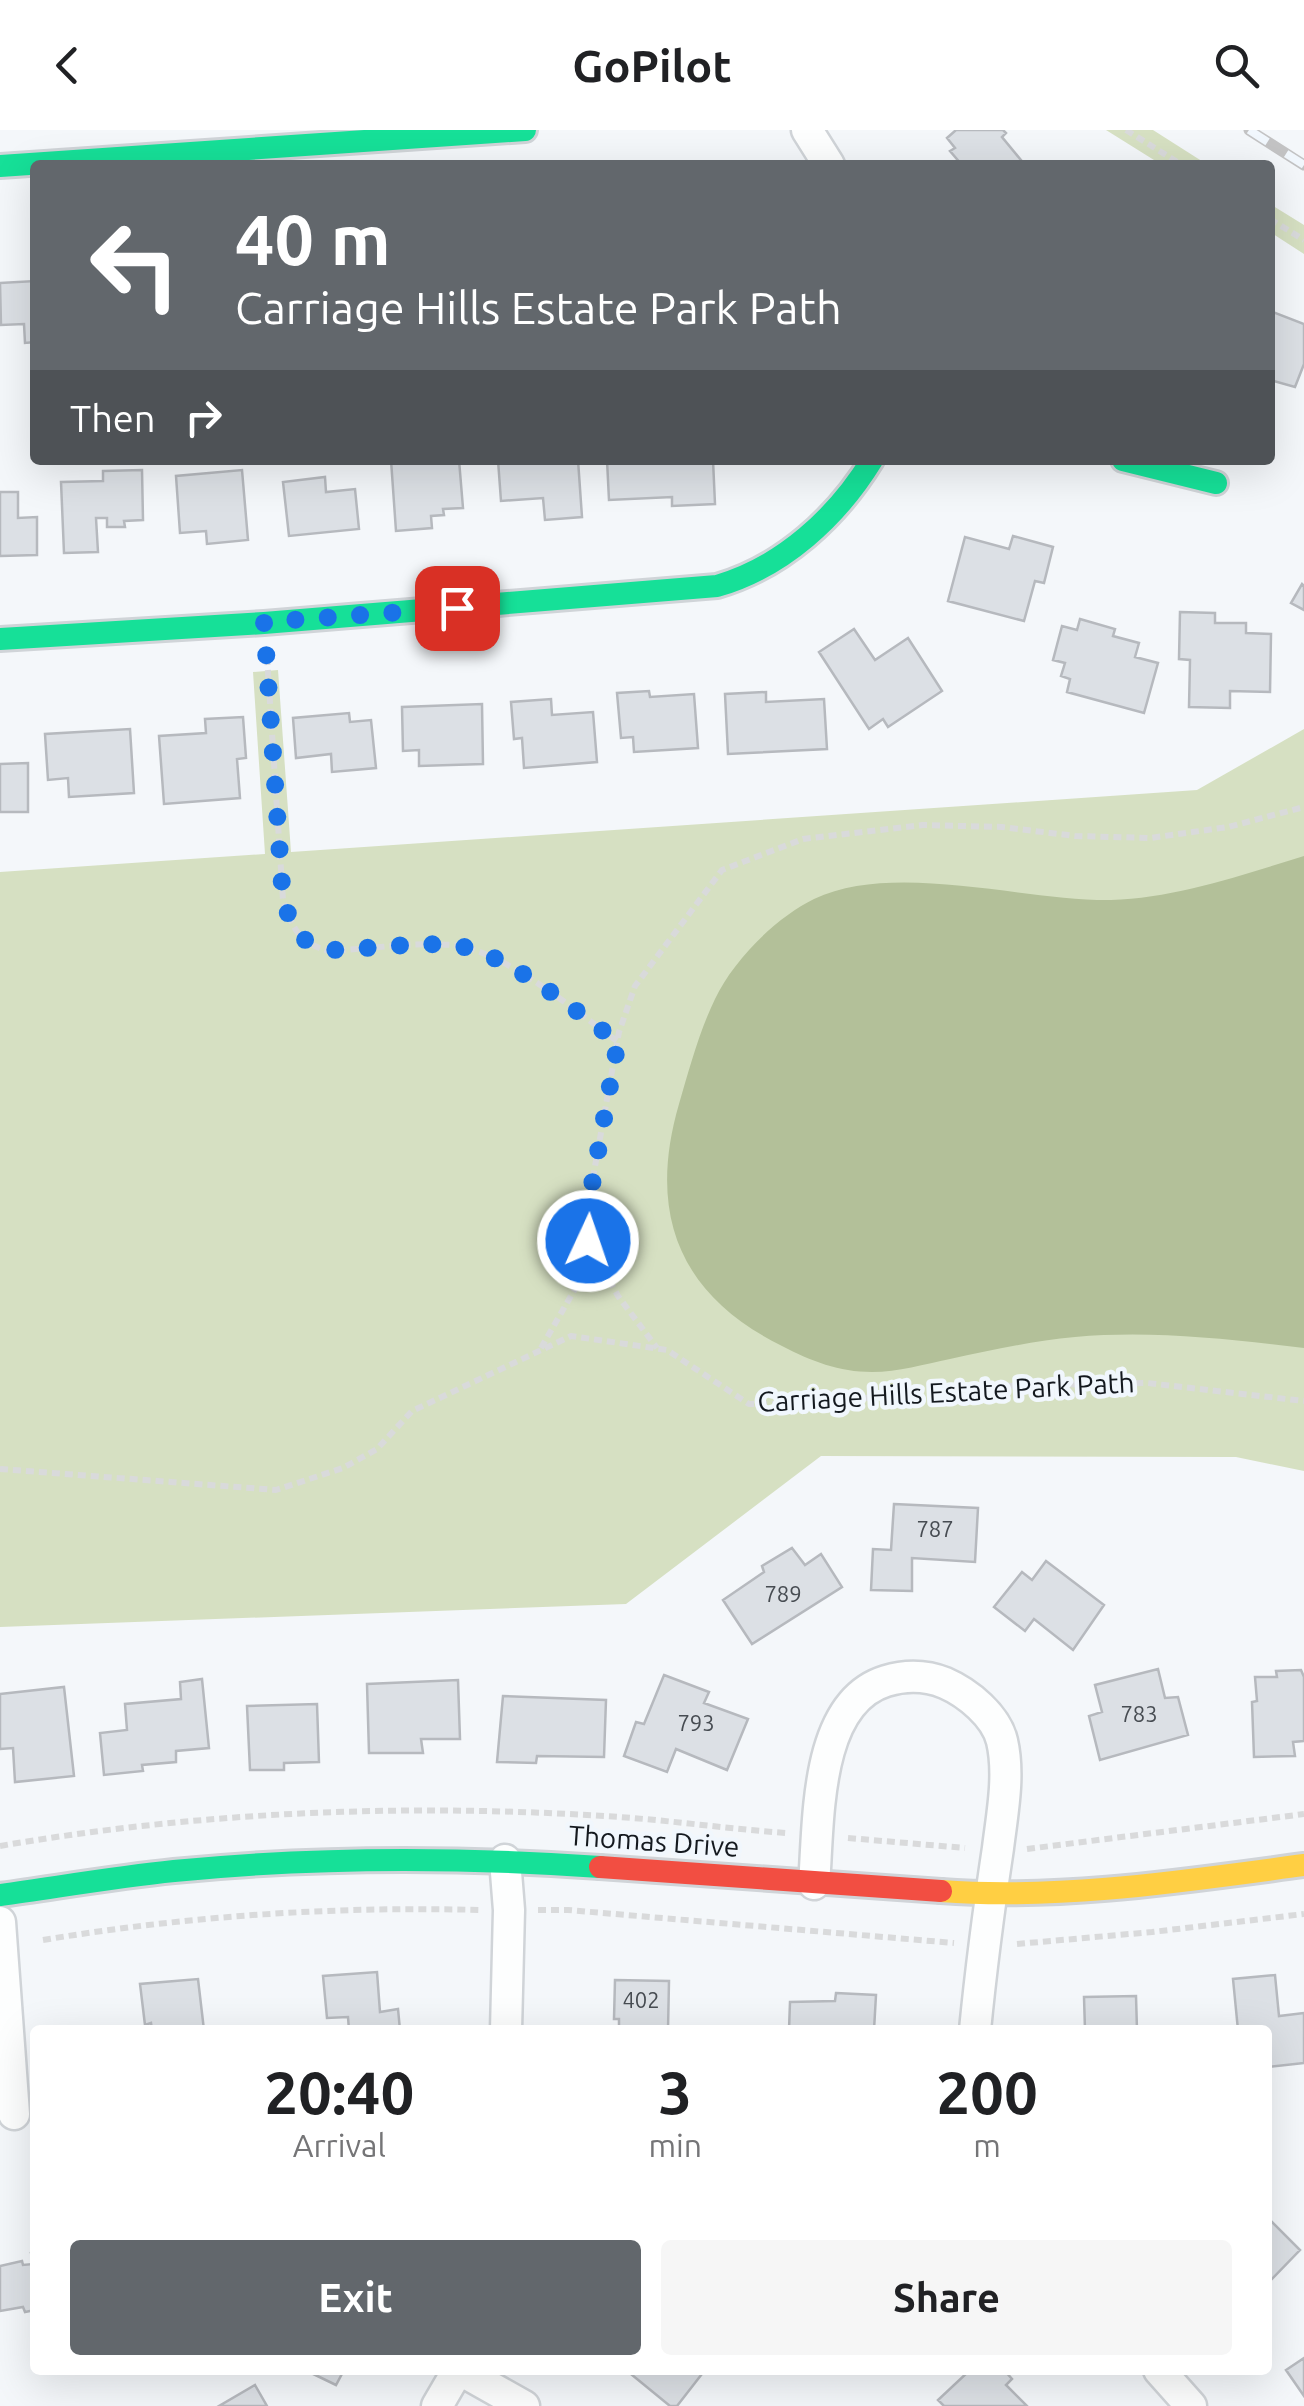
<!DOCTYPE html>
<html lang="en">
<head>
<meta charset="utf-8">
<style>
	body { margin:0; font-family:Ubuntu,sans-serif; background:#f6f6f6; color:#202124; height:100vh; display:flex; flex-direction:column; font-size:38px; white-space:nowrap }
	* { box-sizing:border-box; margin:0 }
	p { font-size:32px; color:#757577 }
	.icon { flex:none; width:55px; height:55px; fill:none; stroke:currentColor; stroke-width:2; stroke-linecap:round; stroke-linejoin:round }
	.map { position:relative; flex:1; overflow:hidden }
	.sheet { position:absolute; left:30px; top:1895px; width:1242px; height:350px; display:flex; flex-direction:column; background:#fff; border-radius:10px; box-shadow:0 10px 40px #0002 }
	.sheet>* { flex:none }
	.top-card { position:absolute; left:30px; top:30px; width:1245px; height:305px; border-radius:10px; box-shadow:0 10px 40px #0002; background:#62676c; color:#fff; overflow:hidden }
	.pin { position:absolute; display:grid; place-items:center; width:85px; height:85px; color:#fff; margin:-42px; border-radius:20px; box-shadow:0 5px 15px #0006 }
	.me { position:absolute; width:110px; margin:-55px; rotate:3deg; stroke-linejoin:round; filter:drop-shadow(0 0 8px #0008) }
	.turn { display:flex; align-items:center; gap:35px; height:210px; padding:0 40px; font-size:45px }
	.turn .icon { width:130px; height:130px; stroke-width:2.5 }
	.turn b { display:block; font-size:70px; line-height:85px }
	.then { display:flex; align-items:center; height:95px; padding:0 40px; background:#0003; gap:20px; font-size:38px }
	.eta { display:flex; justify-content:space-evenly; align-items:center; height:170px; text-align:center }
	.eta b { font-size:60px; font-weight:600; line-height:70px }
	.cta { display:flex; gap:20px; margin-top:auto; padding:20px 40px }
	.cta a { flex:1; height:115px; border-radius:10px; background:#62676c; color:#fff; font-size:40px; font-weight:600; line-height:115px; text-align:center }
	.cta a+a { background:#f6f6f6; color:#202124 }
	header { display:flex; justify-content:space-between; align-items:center; height:130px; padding:0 40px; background:#fff; font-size:45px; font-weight:600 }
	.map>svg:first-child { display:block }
	.green { fill:#d6e0c2 }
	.water { fill:#b3c099 }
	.building { fill:#dce0e5; stroke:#b6b9be; stroke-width:2.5 }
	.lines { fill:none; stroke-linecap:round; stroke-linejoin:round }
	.street-casing { stroke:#d0d4d8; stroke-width:35 }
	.fast-casing { stroke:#d0d4d8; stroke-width:28 }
	.slow-casing { stroke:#d0d4d8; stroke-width:28 }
	.jam-casing { stroke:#d0d4d8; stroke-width:28 }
	.path { stroke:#d9dadb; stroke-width:6; stroke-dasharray:8 5; stroke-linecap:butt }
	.street { stroke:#fdfefe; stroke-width:30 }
	.fast { stroke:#16e098; stroke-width:22 }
	.slow { stroke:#ffcf43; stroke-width:22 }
	.jam { stroke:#f24e42; stroke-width:22 }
	.rail-casing { stroke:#c3c3c4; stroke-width:11 }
	.rail { stroke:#f1f7fd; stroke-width:8; stroke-dasharray:22; stroke-linecap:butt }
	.route { stroke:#1a73e8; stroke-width:18; stroke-dasharray:0 32.4 }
	.labels { text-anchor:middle; stroke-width:9; stroke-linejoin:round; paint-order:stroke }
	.number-label { font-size:22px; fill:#474c52 }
	.street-label { font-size:28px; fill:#14191f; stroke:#f1f7fd }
</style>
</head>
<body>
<header><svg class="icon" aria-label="back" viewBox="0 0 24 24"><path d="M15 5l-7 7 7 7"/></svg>GoPilot<svg class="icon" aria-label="search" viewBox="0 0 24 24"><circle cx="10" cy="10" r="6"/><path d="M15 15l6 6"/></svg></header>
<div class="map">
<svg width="1304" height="2276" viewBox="0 0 1304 2276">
	<rect width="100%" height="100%" fill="#f4f7fa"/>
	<!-- green -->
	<path class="green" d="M 1106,0 L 1153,0 L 1208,35 L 1162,35 Z
		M 1270,74 L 1304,95 L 1304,124 L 1270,102 Z
		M 278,540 L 291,722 L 1197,660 L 1304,599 L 1304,1341 L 1236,1327 L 821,1326 L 626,1474 L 0,1497 L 0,742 L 265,724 L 253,542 Z"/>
	<!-- water -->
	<path class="water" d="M 1304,726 L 1304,1218 C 1229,1209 1151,1200 1075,1207 C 1033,1211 991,1220 950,1229 C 925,1234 898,1242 872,1242 C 839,1242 811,1231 782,1216 C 679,1165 647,1084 679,974 C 689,940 699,902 715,869 C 733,831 775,788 814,769 C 895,731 1022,771 1111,770 C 1176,768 1242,745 1304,726 Z"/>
	<!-- building -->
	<path class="building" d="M 956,0 L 1003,0 L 1006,3 L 1002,7 L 1025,35 L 962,35 L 950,21 L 955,18 L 947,8 Z
		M 35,151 L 35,212 L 25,213 L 24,194 L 1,195 L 0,153 Z
		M 1270,181 L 1304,194 L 1304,234 L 1295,257 L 1270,250 Z
		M 391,330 L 459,330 L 463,378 L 443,379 L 444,385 L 431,386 L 432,398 L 396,401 Z
		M 498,330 L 578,330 L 582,387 L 545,390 L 543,368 L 501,371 Z
		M 607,330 L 713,330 L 715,374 L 672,376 L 672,367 L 609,370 Z
		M 142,340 L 143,390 L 124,391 L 125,397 L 107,397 L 107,388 L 96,388 L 98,422 L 64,423 L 61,352 L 103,351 L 103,341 Z
		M 242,340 L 248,410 L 207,414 L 206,401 L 180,403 L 176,346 Z
		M 325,347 L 326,362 L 355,359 L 359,399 L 289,406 L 283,352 Z
		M 0,362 L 18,362 L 18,388 L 37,387 L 37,425 L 0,426 Z
		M 1013,406 L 1053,417 L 1044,453 L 1035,451 L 1024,491 L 948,471 L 965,407 L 1009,419 Z
		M 1302,454 L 1304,456 L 1304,480 L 1291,473 Z
		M 1180,482 L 1215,483 L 1215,493 L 1246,493 L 1246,503 L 1271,504 L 1270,562 L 1230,561 L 1230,578 L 1189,577 L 1190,530 L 1179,529 Z
		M 1080,489 L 1115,499 L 1113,506 L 1139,513 L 1135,527 L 1158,533 L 1144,583 L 1067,562 L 1070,549 L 1061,546 L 1065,533 L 1053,530 L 1062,496 L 1077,500 Z
		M 854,499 L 875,530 L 908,508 L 942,561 L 888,597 L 883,589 L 869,599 L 819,522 Z
		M 649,561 L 650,567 L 694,564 L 698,618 L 634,622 L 633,607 L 621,608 L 617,563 Z
		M 766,562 L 766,572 L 824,569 L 827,619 L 728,624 L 725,564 Z
		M 551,569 L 552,585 L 593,582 L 597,632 L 524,638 L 522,608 L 514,609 L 511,572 Z
		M 482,574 L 483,634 L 419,636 L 419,620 L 403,621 L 402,577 Z
		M 349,583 L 350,592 L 371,590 L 376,638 L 332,642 L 331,624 L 296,628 L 293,588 Z
		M 243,587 L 246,628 L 237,629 L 240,668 L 164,674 L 159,606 L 206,603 L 205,589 Z
		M 130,599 L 134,663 L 69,667 L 68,648 L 48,650 L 45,604 Z
		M 28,633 L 28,682 L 0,682 L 0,634 Z
		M 894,1374 L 978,1378 L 975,1432 L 912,1428 L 912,1461 L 871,1460 L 873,1419 L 891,1420 Z
		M 792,1418 L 805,1435 L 821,1424 L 842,1457 L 752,1514 L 723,1470 L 764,1442 L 762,1436 Z
		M 1046,1431 L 1104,1475 L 1073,1520 L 1034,1489 L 1025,1501 L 994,1477 L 1022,1442 L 1032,1450 Z
		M 1158,1539 L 1165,1568 L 1178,1567 L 1188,1605 L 1100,1630 L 1089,1586 L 1102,1582 L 1095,1555 Z
		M 1301,1540 L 1304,1547 L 1304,1611 L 1293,1612 L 1295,1626 L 1254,1627 L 1252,1572 L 1257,1571 L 1255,1547 L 1277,1547 L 1276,1541 Z
		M 664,1545 L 709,1562 L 704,1573 L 748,1589 L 727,1640 L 676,1619 L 667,1642 L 624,1626 L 636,1592 L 644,1594 Z
		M 202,1549 L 209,1618 L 176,1621 L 176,1632 L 142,1635 L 143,1641 L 104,1645 L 100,1603 L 127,1600 L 125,1574 L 181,1569 L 180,1552 Z
		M 458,1550 L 460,1609 L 421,1609 L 423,1623 L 369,1623 L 367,1554 Z
		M 64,1557 L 74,1646 L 15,1652 L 13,1618 L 0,1619 L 0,1564 Z
		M 503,1566 L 606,1570 L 604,1627 L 537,1626 L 536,1633 L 497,1632 Z
		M 317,1574 L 319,1632 L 284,1633 L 284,1640 L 250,1640 L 247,1576 Z
		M 377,1842 L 380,1882 L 398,1879 L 400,1900 L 349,1900 L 348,1887 L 327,1888 L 323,1846 Z
		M 1275,1845 L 1279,1886 L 1304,1883 L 1304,1933 L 1268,1937 L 1268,1900 L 1238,1900 L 1233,1849 Z
		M 198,1849 L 204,1900 L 152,1900 L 151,1893 L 145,1895 L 140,1854 Z
		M 615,1850 L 669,1851 L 668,1900 L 619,1900 L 619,1889 L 614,1889 Z
		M 836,1863 L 876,1865 L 874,1900 L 789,1900 L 790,1872 L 835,1871 Z
		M 1136,1866 L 1137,1900 L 1085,1900 L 1084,1867 Z
		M 1268,2088 L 1300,2120 L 1268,2153 Z
		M 35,2122 L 35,2180 L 25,2182 L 23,2177 L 0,2181 L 0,2136 L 22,2131 L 23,2135 L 34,2134 L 31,2123 Z
		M 1304,2228 L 1304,2266 L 1286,2240 Z
		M 305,2240 L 344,2240 L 336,2255 Z
		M 626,2240 L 705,2240 L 677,2276 L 670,2276 Z
		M 970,2240 L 1004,2240 L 1012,2249 L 1006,2255 L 1027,2276 L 944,2276 L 938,2270 Z
		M 255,2255 L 267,2276 L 219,2276 Z"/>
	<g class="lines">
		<defs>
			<path id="street" d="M 807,0 L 829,35
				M 505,1730 L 509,1780 L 506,1900
				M 814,1754 C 819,1692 814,1573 886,1551 C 906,1545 925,1545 945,1553 C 968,1563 996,1586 1002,1611 C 1010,1645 1002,1685 998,1718 C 989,1778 981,1839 975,1900
				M 0,1792 L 14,1984
				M 460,2240 L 524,2276
				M 1159,2240 L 1191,2276
				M 437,2276 L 458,2240"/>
			<path id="fast" d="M 0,36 L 525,0
				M 1123,330 L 1216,353
				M 0,509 L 264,493 L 717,456 C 783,437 837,387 872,330
				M 0,1765 C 58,1757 116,1747 174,1741 C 315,1727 458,1727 600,1737"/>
			<path id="slow" d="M 941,1761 C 1062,1770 1184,1751 1304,1735"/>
			<path id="jam" d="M 600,1737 L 941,1761"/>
		</defs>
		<!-- street casing -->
		<use href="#street" class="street-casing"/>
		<!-- fast casing -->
		<use href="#fast" class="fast-casing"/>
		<!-- slow casing -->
		<use href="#slow" class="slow-casing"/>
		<!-- jam casing -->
		<use href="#jam" class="jam-casing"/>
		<!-- path -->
		<path class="path" d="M 1126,0 L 1182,35
			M 1270,89 L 1304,110
			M 267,527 L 283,770 C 293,798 298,813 329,821 C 369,819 412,812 452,815 C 502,819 577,882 617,911
			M 591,1116 L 618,1166 L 657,1218
			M 541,1218 L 583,1145 L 589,1118 L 587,1081 L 619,902 L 635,856 L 722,740 L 803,709 L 923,695 L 1002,697 L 1075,706 L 1150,708 L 1228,697 L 1304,677
			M 0,1339 L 276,1360 L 343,1338 L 377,1319 L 412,1281 L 571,1206 L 667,1220 L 749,1274 L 801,1274 L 997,1256 L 1147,1253 L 1304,1271
			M 848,1708 L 965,1718
			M 0,1716 C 203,1681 414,1673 620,1687 C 675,1691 730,1699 786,1703
			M 1027,1719 L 1304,1684
			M 538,1780 L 568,1780 L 954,1813
			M 43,1810 C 187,1786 335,1776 481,1780
			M 1017,1814 L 1152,1802 L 1304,1784"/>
		<!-- street -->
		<use href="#street" class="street"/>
		<!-- fast -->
		<use href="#fast" class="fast"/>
		<!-- slow -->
		<use href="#slow" class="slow"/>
		<!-- jam -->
		<use href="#jam" class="jam"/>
		<defs>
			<path id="rail" d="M 1249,0 L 1304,35"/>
		</defs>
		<!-- rail casing -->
		<use href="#rail" class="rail-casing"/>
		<!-- rail -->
		<use href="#rail" class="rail"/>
	</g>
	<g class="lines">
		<!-- route -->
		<path class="route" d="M 457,478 L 264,492 L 283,770 C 293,798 298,813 329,820 C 370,819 412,812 452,815 C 502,819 577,882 618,912 L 587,1082 L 588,1111"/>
	</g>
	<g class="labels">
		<!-- number labels -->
		<g class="number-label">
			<text x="935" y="1407">787</text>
			<text x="783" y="1472">789</text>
			<text x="1139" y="1592">783</text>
			<text x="696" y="1601">793</text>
			<text x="641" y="1878">402</text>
		</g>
		<!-- street labels -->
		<g class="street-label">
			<text transform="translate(946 1262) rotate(-3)" y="10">Carriage Hills Estate Park Path</text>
			<text transform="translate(654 1711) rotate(4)" y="10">Thomas Drive</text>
		</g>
	</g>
</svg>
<div class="pin" style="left:457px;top:478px;background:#d93025"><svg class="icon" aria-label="arrive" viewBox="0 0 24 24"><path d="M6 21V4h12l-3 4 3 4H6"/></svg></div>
<svg class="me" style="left:588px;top:1111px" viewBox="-20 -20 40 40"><circle r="17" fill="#1a73e8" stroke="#fff" stroke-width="3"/><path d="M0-11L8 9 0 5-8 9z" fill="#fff"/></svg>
<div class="top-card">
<div class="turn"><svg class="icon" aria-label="left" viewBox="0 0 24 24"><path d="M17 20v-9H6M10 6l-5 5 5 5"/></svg><div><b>40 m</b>Carriage Hills Estate Park Path</div></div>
<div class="then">Then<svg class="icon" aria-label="right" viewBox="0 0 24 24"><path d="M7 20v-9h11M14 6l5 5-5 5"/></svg></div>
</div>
<section class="sheet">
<div class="eta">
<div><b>20:40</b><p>Arrival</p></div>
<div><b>3</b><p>min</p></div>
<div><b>200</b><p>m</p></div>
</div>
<div class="cta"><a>Exit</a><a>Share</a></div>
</section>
</div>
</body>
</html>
